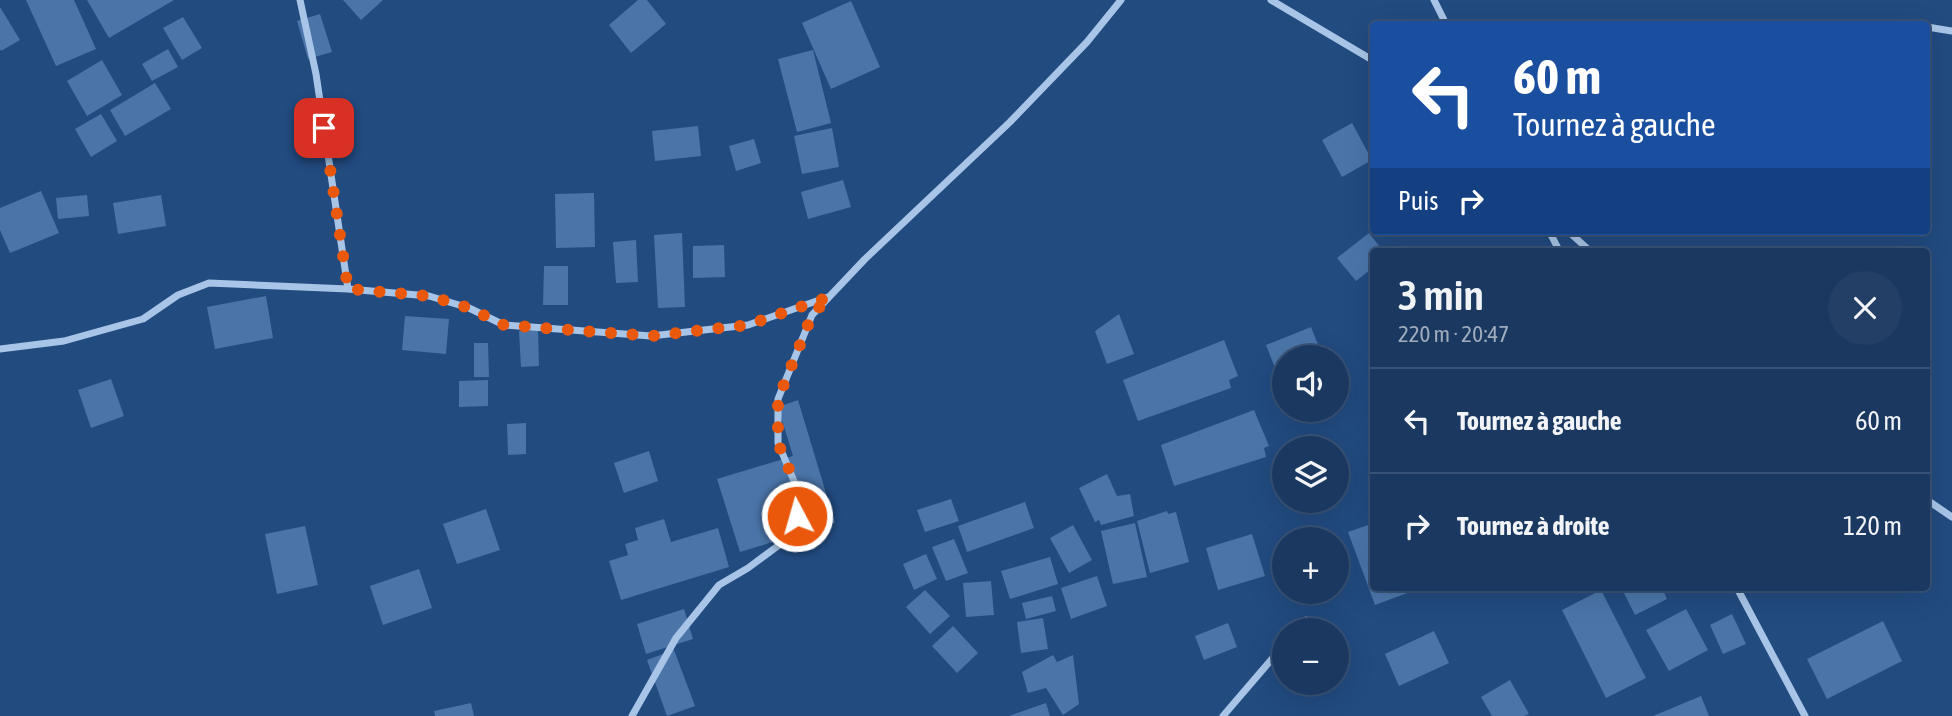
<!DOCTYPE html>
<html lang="fr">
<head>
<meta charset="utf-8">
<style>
	body { margin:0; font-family:"Asap Condensed",sans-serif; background:#233f66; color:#f1f3f6; height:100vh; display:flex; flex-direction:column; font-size:26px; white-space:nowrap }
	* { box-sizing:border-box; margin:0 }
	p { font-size:23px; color:#9facbd }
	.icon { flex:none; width:38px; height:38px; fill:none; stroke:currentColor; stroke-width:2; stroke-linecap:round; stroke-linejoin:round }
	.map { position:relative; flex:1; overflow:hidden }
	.sheet { position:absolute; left:1370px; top:248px; width:560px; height:343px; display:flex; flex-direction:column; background:#1a3860; border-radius:7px; box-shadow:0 7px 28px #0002,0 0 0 2px #385275 }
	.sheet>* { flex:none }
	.top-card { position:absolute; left:1370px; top:21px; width:560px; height:214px; border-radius:7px; box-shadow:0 7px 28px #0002,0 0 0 2px #385275; background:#1a4fa0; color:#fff; overflow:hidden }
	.controls { position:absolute; left:1272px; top:345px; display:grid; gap:14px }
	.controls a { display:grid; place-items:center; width:77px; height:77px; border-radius:50%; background:#1a3860; box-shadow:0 7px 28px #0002,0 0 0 2px #385275; font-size:35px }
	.pin { position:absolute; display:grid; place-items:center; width:60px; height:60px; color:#fff; margin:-30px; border-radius:14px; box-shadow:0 4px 10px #0006 }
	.me { position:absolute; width:77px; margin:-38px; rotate:354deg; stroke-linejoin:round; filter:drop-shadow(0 0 5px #0008) }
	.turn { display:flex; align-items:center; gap:24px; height:147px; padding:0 28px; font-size:32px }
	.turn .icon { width:91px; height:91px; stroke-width:2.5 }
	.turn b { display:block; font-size:49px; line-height:60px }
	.then { display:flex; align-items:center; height:66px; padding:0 28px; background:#0003; gap:14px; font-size:26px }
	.round { display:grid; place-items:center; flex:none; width:74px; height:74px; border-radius:37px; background:#233f66 }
	.head { display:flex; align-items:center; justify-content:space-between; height:119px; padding:0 28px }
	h1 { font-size:42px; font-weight:600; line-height:52px }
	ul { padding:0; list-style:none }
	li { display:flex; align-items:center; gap:21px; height:105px; padding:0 28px; border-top:2px solid #385275 }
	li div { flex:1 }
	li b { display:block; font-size:26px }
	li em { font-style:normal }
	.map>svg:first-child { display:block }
	.building { fill:#4b75a9 }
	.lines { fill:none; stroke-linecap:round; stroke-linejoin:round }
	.street { stroke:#a8c5e7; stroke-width:7 }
	.route { stroke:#ea580c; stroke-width:12; stroke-dasharray:0 21.6 }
</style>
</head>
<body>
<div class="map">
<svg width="1952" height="716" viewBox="0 0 1952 716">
	<rect width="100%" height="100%" fill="#224b80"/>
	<!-- building -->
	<path class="building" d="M 26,0 L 74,0 L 96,49 L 56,66 Z
		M 87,0 L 174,0 L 109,38 Z
		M 343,0 L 383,0 L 361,20 Z
		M 638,0 L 647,0 L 666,24 L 631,53 L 609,25 Z
		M 851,1 L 880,67 L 831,89 L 802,23 Z
		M 0,7 L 20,40 L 1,51 L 0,49 Z
		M 320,14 L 332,52 L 308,59 L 297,21 Z
		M 183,17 L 202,48 L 182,60 L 163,28 Z
		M 168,49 L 178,67 L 152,81 L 142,64 Z
		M 813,50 L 831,123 L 797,132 L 778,59 Z
		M 102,60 L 122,95 L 87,116 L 67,81 Z
		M 155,83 L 171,109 L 125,136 L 110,110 Z
		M 101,114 L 117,141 L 91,157 L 75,129 Z
		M 1352,123 L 1372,160 L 1342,177 L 1322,140 Z
		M 698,126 L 701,156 L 655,161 L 652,131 Z
		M 832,128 L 839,167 L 802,174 L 794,136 Z
		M 754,139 L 761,163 L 736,171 L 729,146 Z
		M 843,180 L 851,207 L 808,219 L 801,192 Z
		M 41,191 L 59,233 L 10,253 L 0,230 L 0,208 Z
		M 594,193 L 595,247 L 556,248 L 555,194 Z
		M 87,195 L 89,216 L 58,219 L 56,198 Z
		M 161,195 L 166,226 L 118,234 L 113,203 Z
		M 682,233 L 685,307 L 658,308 L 654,235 Z
		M 1369,233 L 1384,252 L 1374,252 L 1374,267 L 1356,281 L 1337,258 Z
		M 636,240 L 638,282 L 616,283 L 613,242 Z
		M 724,245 L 725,277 L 693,278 L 693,246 Z
		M 544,266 L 568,266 L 568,305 L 543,305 Z
		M 266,296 L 273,338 L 215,349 L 207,307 Z
		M 1119,314 L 1134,354 L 1107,364 L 1095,331 Z
		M 405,316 L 449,319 L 446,354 L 402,350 Z
		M 1311,327 L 1323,357 L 1284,357 L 1284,381 L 1281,383 L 1266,345 Z
		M 538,330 L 539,366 L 521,367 L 519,331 Z
		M 1224,340 L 1238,376 L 1229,380 L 1231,388 L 1138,421 L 1123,380 Z
		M 474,343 L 488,343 L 489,377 L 474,377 Z
		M 111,379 L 124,416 L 91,428 L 78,390 Z
		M 488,380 L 488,406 L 459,407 L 459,381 Z
		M 798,400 L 835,523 L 740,552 L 717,479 L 793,456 L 778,407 Z
		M 1254,410 L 1269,446 L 1264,448 L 1266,457 L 1174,486 L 1161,445 Z
		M 526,423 L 526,454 L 508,455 L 507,424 Z
		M 649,451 L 658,481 L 624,493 L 614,463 Z
		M 1107,474 L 1117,496 L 1130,494 L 1134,516 L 1101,525 L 1099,520 L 1095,522 L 1079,488 Z
		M 951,499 L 959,521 L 925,532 L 917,510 Z
		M 1025,502 L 1034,528 L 967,552 L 958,526 Z
		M 486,509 L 500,550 L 457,564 L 443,524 Z
		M 1167,511 L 1168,514 L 1176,512 L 1189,562 L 1150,573 L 1137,521 Z
		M 664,519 L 671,542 L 718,528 L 729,567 L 621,600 L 609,561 L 628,555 L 625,544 L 638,540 L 635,528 Z
		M 1135,523 L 1147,577 L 1113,584 L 1101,531 Z
		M 1374,523 L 1374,588 L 1421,588 L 1375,605 L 1348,532 Z
		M 1073,525 L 1092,560 L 1069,573 L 1050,538 Z
		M 305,526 L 318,585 L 277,594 L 265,534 Z
		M 1252,534 L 1265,576 L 1218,590 L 1206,548 Z
		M 954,539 L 968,573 L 946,581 L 932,547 Z
		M 926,554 L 937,579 L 914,590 L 903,564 Z
		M 1050,557 L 1058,584 L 1010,599 L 1001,571 Z
		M 419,569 L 432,608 L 383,625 L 370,586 Z
		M 1097,576 L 1107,606 L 1071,619 L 1061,588 Z
		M 991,581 L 994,615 L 966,617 L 963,583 Z
		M 1624,588 L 1662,588 L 1667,599 L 1635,615 L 1622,589 Z
		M 925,590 L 950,616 L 930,634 L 906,607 Z
		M 1601,590 L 1646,678 L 1606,698 L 1562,610 Z
		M 1052,596 L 1056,611 L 1026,619 L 1022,603 Z
		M 684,609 L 693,639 L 646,654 L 637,624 Z
		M 1686,609 L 1708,650 L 1669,671 L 1646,630 Z
		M 1732,614 L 1746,644 L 1723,654 L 1710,625 Z
		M 1043,618 L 1048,649 L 1021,653 L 1017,622 Z
		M 1883,621 L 1902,661 L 1827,699 L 1807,659 Z
		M 1228,623 L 1237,647 L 1204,660 L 1195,636 Z
		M 953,626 L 978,653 L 957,673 L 932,646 Z
		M 1434,631 L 1449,663 L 1399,686 L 1385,654 Z
		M 674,650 L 695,706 L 667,716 L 647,660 Z
		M 1053,655 L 1057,662 L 1073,655 L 1079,704 L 1063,715 L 1046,688 L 1028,693 L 1022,672 Z
		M 1510,680 L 1529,714 L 1524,716 L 1492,716 L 1481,697 Z
		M 1701,696 L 1709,716 L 1653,716 Z
		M 471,703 L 474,716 L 435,716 L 434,711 Z
		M 1046,703 L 1050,716 L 1009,716 Z"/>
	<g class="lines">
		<!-- street -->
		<path class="street" d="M 300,0 L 316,74 L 348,289
			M 1271,0 L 1374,61
			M 1434,0 L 1446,24
			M 1927,27 L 1952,31
			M 1549,231 L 1560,252
			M 1568,231 L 1591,252
			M 0,349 L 64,341 L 143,319 L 178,295 L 209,283 L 348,289 L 429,296 L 469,308 L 504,325 L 651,336 L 748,325 L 828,297
			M 1927,500 L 1952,517
			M 1737,588 L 1805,716
			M 1298,630 L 1306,620
			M 632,716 L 676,638 L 719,585 L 748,568 L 786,540 L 797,516 L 794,481 L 778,443 L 778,399 L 812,315 L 865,259 L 1010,122 L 1087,42 L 1121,0
			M 1223,716 L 1284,645"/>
	</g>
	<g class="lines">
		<!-- route -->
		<path class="route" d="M 324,128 L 348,289 L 429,296 L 469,308 L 504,325 L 651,336 L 748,325 L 829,297 L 812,315 L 778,399 L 778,443 L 794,481 L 797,516"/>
	</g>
</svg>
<div class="controls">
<a><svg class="icon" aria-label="sound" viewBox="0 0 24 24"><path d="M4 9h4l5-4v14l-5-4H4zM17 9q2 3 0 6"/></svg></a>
<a><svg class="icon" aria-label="layers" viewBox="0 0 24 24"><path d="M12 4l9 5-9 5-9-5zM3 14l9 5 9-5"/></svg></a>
<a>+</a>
<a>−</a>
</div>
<div class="pin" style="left:324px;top:128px;background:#d93025"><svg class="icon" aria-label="arrive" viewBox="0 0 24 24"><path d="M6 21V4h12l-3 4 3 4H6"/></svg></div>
<svg class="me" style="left:797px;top:516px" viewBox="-20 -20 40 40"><circle r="17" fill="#ea580c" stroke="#fff" stroke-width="3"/><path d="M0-11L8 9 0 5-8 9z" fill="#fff"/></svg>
<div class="top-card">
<div class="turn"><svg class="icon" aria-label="left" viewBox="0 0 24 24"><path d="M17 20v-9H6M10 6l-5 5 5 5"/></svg><div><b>60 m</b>Tournez à gauche</div></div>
<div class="then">Puis<svg class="icon" aria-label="right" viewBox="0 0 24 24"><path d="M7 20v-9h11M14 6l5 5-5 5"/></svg></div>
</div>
<section class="sheet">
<div class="head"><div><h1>3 min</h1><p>220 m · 20:47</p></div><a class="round"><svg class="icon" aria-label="close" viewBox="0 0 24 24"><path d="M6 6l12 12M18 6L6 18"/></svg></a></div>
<ul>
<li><svg class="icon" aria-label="left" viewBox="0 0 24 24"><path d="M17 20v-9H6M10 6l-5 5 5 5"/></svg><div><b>Tournez à gauche</b></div><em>60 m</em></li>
<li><svg class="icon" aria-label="right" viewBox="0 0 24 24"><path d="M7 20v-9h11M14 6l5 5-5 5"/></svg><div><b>Tournez à droite</b></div><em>120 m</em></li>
</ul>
</section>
</div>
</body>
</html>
